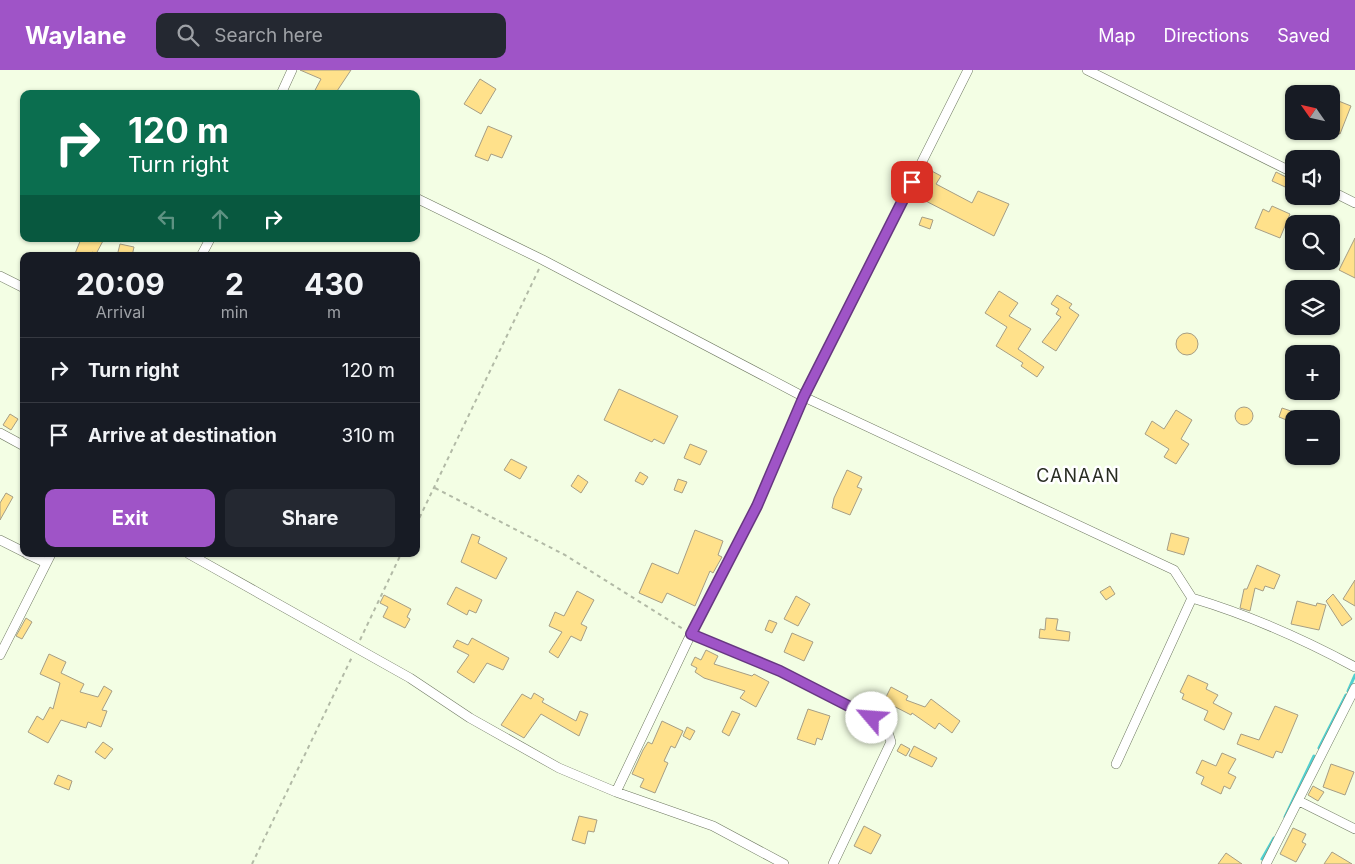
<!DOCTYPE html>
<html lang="en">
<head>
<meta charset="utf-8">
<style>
	body { margin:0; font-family:Inter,sans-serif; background:#242831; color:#f1f3f6; height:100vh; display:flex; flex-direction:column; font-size:19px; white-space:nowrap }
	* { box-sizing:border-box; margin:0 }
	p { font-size:16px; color:#9ea1a6 }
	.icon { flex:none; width:28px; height:28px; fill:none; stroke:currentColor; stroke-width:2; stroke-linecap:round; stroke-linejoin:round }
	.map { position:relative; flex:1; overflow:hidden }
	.sheet { position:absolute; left:20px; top:182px; width:400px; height:305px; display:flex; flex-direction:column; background:#171b24; border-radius:10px; box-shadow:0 1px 4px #0004 }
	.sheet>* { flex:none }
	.hud { position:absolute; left:20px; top:20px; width:400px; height:152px; border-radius:10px; box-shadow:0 1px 4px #0004; background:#0b6e4f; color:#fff; overflow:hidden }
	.needle { width:32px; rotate:304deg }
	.buttons { position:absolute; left:1285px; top:15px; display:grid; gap:10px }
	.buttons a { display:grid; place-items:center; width:55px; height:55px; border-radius:10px; background:#171b24; box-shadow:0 1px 4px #0004; font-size:25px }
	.pin { position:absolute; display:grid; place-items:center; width:42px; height:42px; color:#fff; margin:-21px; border-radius:10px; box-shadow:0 2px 8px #0006 }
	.me { position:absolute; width:55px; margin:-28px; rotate:297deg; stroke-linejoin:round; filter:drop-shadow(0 0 4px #0008) }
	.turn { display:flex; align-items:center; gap:18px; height:105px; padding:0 25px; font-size:22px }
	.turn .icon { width:65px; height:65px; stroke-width:2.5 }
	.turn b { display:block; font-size:35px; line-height:42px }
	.lanes { display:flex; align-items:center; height:48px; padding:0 25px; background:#0003; justify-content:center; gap:25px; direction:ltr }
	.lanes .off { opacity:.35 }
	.eta { display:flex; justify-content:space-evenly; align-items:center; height:85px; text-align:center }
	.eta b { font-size:30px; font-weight:700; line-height:35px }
	.action { display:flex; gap:10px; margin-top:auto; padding:10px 25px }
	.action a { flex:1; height:58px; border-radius:10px; background:#9f54c7; color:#fff; font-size:20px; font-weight:700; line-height:58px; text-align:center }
	.action a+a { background:#242831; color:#f1f3f6 }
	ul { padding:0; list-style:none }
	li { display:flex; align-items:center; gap:15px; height:65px; padding:0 25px; border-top:1px solid #363941 }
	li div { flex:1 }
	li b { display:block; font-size:19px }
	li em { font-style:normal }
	header { display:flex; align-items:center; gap:30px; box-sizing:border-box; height:70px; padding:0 25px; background:#9f54c7; color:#fff }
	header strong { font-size:24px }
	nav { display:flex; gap:28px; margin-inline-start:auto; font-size:18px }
	.search { width:350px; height:45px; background:#242831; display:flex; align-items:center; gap:12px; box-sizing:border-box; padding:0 18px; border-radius:10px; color:#9ea1a6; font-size:19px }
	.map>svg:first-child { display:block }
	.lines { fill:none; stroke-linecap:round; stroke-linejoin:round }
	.stream { stroke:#51d0d0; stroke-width:3 }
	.building { fill:#ffe18b; stroke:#a69e85 }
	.street-casing { stroke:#6f7962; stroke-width:10 }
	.path { stroke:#b2baa6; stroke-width:2; stroke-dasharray:4 4; stroke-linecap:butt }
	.street { stroke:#fff; stroke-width:9 }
	.route-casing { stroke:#673781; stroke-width:12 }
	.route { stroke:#9f54c7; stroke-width:9 }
	.labels { text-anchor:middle; stroke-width:5; stroke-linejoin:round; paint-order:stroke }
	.quarter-label { font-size:18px; letter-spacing:1px; fill:#292d23; stroke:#fff }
</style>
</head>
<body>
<header>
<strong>Waylane</strong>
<div class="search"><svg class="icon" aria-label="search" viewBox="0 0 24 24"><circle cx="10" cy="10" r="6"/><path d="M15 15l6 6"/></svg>Search here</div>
<nav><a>Map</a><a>Directions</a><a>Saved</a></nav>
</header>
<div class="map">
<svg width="1355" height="794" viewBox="0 0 1355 794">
	<rect width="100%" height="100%" fill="#f3fee4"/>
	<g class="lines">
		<!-- stream -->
		<path class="stream" d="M 1348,621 L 1355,605
			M 1319,678 L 1346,625
			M 1285,747 L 1314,686
			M 1262,789 L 1274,768"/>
	</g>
	<!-- building -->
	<path class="building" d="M 300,0 L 351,0 L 335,24 L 313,24 L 321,9 Z
		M 480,9 L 496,19 L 481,44 L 464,34 Z
		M 1331,28 L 1351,36 L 1340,64 L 1331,61 Z
		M 488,56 L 512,66 L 502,88 L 491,84 L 488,91 L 475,86 Z
		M 928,99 L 941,106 L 936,114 L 972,133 L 978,121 L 1009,134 L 994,166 L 914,125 Z
		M 1276,102 L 1294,111 L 1294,121 L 1272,111 Z
		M 1272,136 L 1290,144 L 1280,168 L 1255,158 L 1263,139 L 1269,142 Z
		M 922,147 L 933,150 L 930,159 L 919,155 Z
		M 1355,168 L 1355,208 L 1339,200 Z
		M 81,169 L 104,169 L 96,184 L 92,182 L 90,186 L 74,186 Z
		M 120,174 L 134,177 L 132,186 L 117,186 Z
		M 999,221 L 1018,233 L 1009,246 L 1031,259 L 1018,279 L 1044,297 L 1037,307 L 1021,296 L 1023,293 L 996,276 L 1007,257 L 985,243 Z
		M 1057,225 L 1072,234 L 1069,238 L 1079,245 L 1056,281 L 1042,272 L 1061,247 L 1056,244 L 1059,239 L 1051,234 Z
		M1176 274a11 11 0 1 1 22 0a11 11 0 1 1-22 0Z
		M 619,319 L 678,346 L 664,374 L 654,369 L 652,372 L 604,350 Z
		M1235 346a9 9 0 1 1 18 0a9 9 0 1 1-18 0Z
		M 1282,338 L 1294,342 L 1294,353 L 1279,347 Z
		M 1176,340 L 1192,350 L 1181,369 L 1189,374 L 1176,394 L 1164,387 L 1169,379 L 1145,364 L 1152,351 L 1164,359 Z
		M 10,344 L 18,349 L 11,360 L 3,355 Z
		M 690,374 L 707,381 L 700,395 L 684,388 Z
		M 511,389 L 527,397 L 520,409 L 504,400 Z
		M 847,400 L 862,407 L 857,417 L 862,419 L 850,445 L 832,438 L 834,428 Z
		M 640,402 L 648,407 L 643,415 L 635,411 Z
		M 578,405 L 588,412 L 581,423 L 571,416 Z
		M 678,409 L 687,412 L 682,423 L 674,420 Z
		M 6,423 L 13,427 L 0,450 L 0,433 Z
		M 695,460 L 723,471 L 718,485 L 722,487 L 713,503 L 710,501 L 695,536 L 667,523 L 662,533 L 639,523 L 652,493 L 678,504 Z
		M 1171,463 L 1189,468 L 1184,485 L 1167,480 Z
		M 472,464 L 480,467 L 478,473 L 507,488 L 496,509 L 461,492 Z
		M 1257,495 L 1280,505 L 1274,519 L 1265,516 L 1263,521 L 1255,518 L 1250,541 L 1240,538 L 1244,519 L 1247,519 Z
		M 1355,510 L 1355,536 L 1343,529 Z
		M 1110,516 L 1115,524 L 1106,530 L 1100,522 Z
		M 456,517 L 482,530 L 476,543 L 469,540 L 467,545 L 447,534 Z
		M 577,521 L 594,530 L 581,554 L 587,557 L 581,571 L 571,566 L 558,588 L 549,582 L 562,562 L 549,556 L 555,542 L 564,546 Z
		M 1333,524 L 1352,549 L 1342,556 L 1326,531 Z
		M 384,525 L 411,539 L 407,547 L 410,549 L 405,558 L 383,547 L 388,537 L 380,533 Z
		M 796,526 L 810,534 L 798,556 L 784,549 Z
		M 1297,531 L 1316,536 L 1317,533 L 1326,535 L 1319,560 L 1291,554 Z
		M 26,548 L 32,552 L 22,569 L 16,566 Z
		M 1046,548 L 1058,549 L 1056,560 L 1070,562 L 1069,571 L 1039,568 L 1040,559 L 1045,560 Z
		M 769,550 L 777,553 L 772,563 L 765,560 Z
		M 792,563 L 813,572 L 804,591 L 784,582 Z
		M 472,568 L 509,588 L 503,600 L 487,593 L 474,613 L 457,602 L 469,585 L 453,577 L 457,570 L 468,575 Z
		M 706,580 L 718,586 L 714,594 L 752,606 L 754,604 L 769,612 L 756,637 L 740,628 L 745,621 L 704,608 L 695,602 L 697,598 L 691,595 L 695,587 L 701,590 Z
		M 49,584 L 66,592 L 61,603 L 84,614 L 80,622 L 98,627 L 104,616 L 112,621 L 102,640 L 107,641 L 101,657 L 88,652 L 86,658 L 61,650 L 48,673 L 28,662 L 37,646 L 43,650 L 50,637 L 53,639 L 60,613 L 40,604 Z
		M 1188,605 L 1208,614 L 1206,619 L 1218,625 L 1213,633 L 1232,643 L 1224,660 L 1204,650 L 1208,641 L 1182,629 L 1184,624 L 1180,622 Z
		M 891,617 L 908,626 L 906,630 L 925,637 L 931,629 L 960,651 L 952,663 L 939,653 L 935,659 L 912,643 L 911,645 L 884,631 Z
		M 534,623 L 544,629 L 542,632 L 576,651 L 580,641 L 588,644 L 579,666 L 541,644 L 524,668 L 501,655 L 522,624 L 531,629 Z
		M 1275,636 L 1298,645 L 1282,683 L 1276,681 L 1273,688 L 1237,674 L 1241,664 L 1259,670 Z
		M 808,639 L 830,646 L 822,670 L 817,668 L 815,675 L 797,669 Z
		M 732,641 L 740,644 L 729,666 L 722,662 Z
		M 662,651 L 683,661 L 675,678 L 671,676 L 664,691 L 668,693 L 655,723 L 640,717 L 644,709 L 632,704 L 643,680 L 648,672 L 652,674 Z
		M 687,657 L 695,661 L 690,670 L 683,666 Z
		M 103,672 L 113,679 L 105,689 L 95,682 Z
		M 901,674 L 910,679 L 906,686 L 897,681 Z
		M 914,676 L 937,688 L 932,697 L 909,686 Z
		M 1222,683 L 1236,689 L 1228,703 L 1236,707 L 1230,719 L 1224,716 L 1221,724 L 1201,714 L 1204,707 L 1196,703 L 1202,690 L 1216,696 Z
		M 1331,694 L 1354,702 L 1345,725 L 1323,717 Z
		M 58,705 L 72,711 L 69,720 L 54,714 Z
		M 1313,716 L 1324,722 L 1318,731 L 1308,725 Z
		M 579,746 L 597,750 L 594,762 L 588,761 L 585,774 L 572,770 Z
		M 864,756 L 881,765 L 871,784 L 854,776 Z
		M 1293,758 L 1306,764 L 1302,772 L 1306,774 L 1296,792 L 1280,784 Z
		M 1332,782 L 1352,794 L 1324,794 Z
		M 1226,783 L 1242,794 L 1218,794 Z"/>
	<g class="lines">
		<defs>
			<path id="street" d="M 1087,0 L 1294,103
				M 281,24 L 292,0
				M 1331,121 L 1355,133
				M 416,128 L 543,190 L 804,327 L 1174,500 L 1192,528 C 1249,545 1303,569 1355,597
				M 201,186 L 210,169
				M 0,206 L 24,218
				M 0,363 L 24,376
				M 0,470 L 24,482
				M 27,484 L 46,493
				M 189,484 L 410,608 L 470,648 L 559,698 L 616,722 L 713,756 L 784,794
				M 691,564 L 780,601 L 872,648 L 887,659 L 891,672 L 833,794
				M 0,585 L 51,484
				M 1116,694 L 1192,528
				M 616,722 L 691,564 L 757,436 L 804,327 L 968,0
				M 1299,731 L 1355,759
				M 1266,794 L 1355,618"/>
		</defs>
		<!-- street casing -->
		<use href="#street" class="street-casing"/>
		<!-- path -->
		<path class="path" d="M 435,418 L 565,485 L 683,559
			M 416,455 L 539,199
			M 360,570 L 401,484
			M 252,794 L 352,587"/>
		<!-- street -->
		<use href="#street" class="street"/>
	</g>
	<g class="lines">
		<defs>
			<path id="route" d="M 872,648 L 780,601 L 691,564 L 757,436 L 804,326 L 912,112"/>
		</defs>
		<!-- route casing -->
		<use href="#route" class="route-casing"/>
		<!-- route -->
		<use href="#route" class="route"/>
	</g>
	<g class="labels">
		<!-- quarter labels -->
		<g class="quarter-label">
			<text x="1078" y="412">CANAAN</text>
		</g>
	</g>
</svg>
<div class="buttons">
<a><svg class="needle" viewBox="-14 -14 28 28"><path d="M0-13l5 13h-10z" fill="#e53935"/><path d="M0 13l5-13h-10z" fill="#9ea1a6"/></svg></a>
<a><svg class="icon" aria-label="sound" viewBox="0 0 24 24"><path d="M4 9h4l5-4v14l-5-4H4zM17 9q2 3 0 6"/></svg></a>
<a><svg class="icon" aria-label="search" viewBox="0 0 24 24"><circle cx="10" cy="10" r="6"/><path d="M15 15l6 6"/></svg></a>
<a><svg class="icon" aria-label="layers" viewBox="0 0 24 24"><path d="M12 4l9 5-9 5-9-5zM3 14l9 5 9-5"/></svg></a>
<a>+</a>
<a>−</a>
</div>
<div class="pin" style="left:912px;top:112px;background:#d93025"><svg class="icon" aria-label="arrive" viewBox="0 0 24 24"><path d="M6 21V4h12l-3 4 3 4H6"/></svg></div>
<svg class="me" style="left:872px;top:648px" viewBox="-20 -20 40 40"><circle r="19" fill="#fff"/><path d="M0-13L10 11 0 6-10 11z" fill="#9f54c7"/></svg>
<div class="hud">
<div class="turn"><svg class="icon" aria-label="right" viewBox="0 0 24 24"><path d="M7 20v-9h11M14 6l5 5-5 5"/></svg><div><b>120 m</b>Turn right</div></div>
<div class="lanes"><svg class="icon off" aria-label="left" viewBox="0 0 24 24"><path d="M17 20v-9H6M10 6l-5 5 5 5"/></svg><svg class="icon off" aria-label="ahead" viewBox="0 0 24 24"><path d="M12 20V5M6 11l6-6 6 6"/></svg><svg class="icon" aria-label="right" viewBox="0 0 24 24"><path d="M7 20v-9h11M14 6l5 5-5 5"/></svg></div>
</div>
<section class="sheet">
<div class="eta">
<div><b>20:09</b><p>Arrival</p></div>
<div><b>2</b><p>min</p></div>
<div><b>430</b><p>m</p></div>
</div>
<ul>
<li><svg class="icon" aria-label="right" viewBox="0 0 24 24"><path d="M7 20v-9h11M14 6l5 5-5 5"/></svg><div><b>Turn right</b></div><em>120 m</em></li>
<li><svg class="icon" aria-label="arrive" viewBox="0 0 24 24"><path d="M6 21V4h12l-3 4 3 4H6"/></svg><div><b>Arrive at destination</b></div><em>310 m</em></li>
</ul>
<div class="action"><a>Exit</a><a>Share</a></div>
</section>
</div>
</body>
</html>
